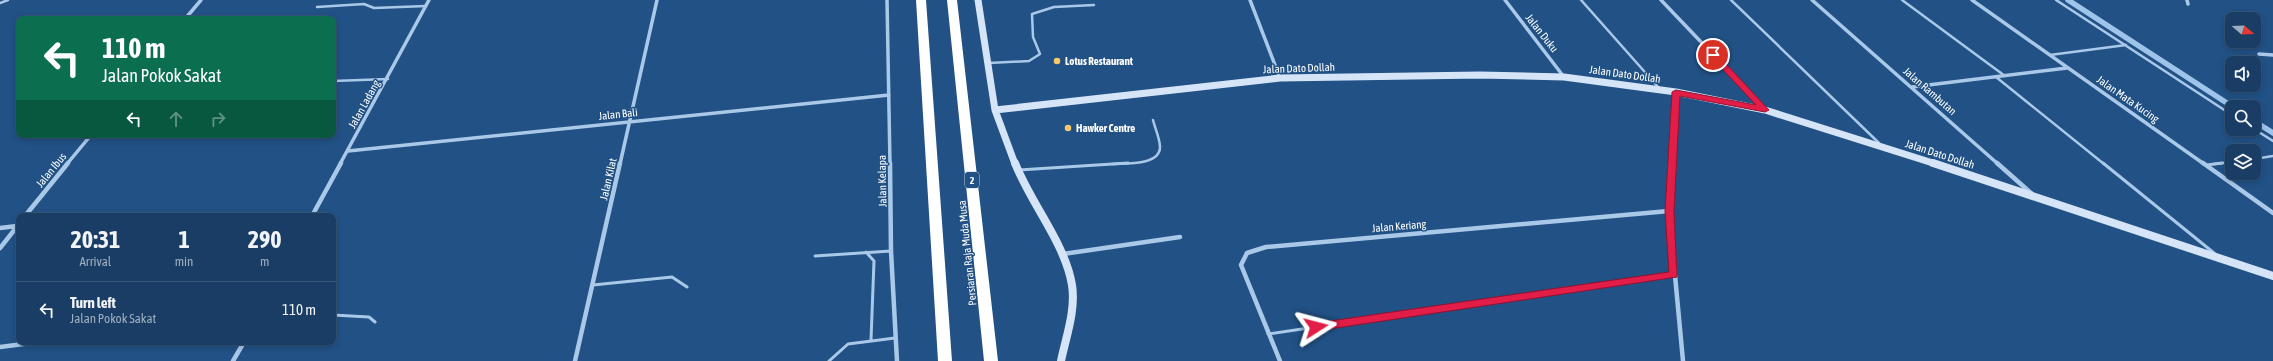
<!DOCTYPE html>
<html lang="en">
<head>
<meta charset="utf-8">
<style>
	body { margin:0; font-family:"Asap Condensed",sans-serif; background:#26486d; color:#f1f3f6; height:100vh; display:flex; flex-direction:column; font-size:15px; white-space:nowrap }
	* { box-sizing:border-box; margin:0 }
	p { font-size:13px; color:#9faebf }
	.icon { flex:none; width:22px; height:22px; fill:none; stroke:currentColor; stroke-width:2; stroke-linecap:round; stroke-linejoin:round }
	.map { position:relative; flex:1; overflow:hidden }
	.details { position:absolute; left:16px; top:213px; width:320px; height:132px; display:flex; flex-direction:column; background:#193d64; border-radius:8px; box-shadow:0 2px 6px #0003,0 0 0 1px #375678 }
	.details>* { flex:none }
	.hud { position:absolute; left:16px; top:16px; width:320px; height:122px; border-radius:8px; box-shadow:0 2px 6px #0003,0 0 0 1px #375678; background:#0b6e4f; color:#fff; overflow:hidden }
	.needle { width:26px; rotate:109deg }
	.tools { position:absolute; left:2225px; top:12px; display:grid; gap:8px }
	.tools a { display:grid; place-items:center; width:36px; height:36px; border-radius:8px; background:#193d64; box-shadow:0 2px 6px #0003,0 0 0 1px #375678; font-size:20px }
	.pin { position:absolute; display:grid; place-items:center; width:34px; height:34px; color:#fff; margin:-17px; border:2px solid #fff; border-radius:50%; box-shadow:0 1px 4px #0007 }
	.me { position:absolute; width:44px; margin:-22px; rotate:81deg; stroke-linejoin:round; filter:drop-shadow(0 0 3px #0008) }
	.turn { display:flex; align-items:center; gap:14px; height:84px; padding:0 20px; font-size:18px }
	.turn .icon { width:52px; height:52px; stroke-width:2.5 }
	.turn b { display:block; font-size:28px; line-height:34px }
	.lanes { display:flex; align-items:center; height:38px; padding:0 20px; background:#0003; justify-content:center; gap:20px; direction:ltr }
	.lanes .off { opacity:.35 }
	.eta { display:flex; justify-content:space-evenly; align-items:center; height:68px; text-align:center }
	.eta b { font-size:24px; font-weight:700; line-height:28px }
	ul { padding:0; list-style:none }
	li { display:flex; align-items:center; gap:12px; height:56px; padding:0 20px; border-top:1px solid #375678 }
	li div { flex:1 }
	li b { display:block; font-size:15px }
	li em { font-style:normal }
	.map>svg:first-child { display:block }
	.lines { fill:none; stroke-linecap:round; stroke-linejoin:round }
	.stream { stroke:#9ec4ea; stroke-width:5.5 }
	.lane-far1 { stroke:#aac9e9; stroke-width:2.5 }
	.lane { stroke:#aac9e9; stroke-width:3 }
	.street-far1 { stroke:#aac9e9; stroke-width:3.5 }
	.street { stroke:#aac9e9; stroke-width:4.5 }
	.secondary-far1 { stroke:#d5e5f7; stroke-width:7 }
	.secondary { stroke:#d5e5f7; stroke-width:8 }
	.highway { fill:#fff; fill-rule:evenodd }
	.route { fill:#e11d48; stroke:#92132f }
	.poi-dot { fill:#f5c96c; stroke:#215185; stroke-width:1.5 }
	.labels { text-anchor:middle; stroke-width:3; stroke-linejoin:round; paint-order:stroke }
	.shield { fill:#215185; stroke:#bccbda; stroke-width:1 }
	.shield-label { font-size:10px; font-weight:bold; fill:#fff }
	.street-label { font-size:11px; fill:#fff; stroke:#215185 }
	.poi-label { font-size:11px; font-weight:bold; fill:#fff; stroke:#215185; text-anchor:start }
</style>
</head>
<body>
<div class="map">
<svg width="2273" height="361" viewBox="0 0 2273 361">
	<rect width="100%" height="100%" fill="#215185"/>
	<g class="lines">
		<!-- stream -->
		<path class="stream" d="M 2068,0 L 2233,107
			M 2254,121 L 2273,133"/>
		<!-- lane-far1 -->
		<path class="lane-far1" d="M 1581,0 L 1659,88
			M 1731,0 L 1879,143
			M 1902,0 L 2005,76
			M 2056,0 L 2232,115
			M 0,3 L 8,0
			M 317,7 L 364,4 L 374,8 L 426,6
			M 2050,55 L 2126,45
			M 989,63 L 1029,61 L 1040,54 L 1033,37 L 1032,14 L 1054,7 L 1094,5
			M 1996,77 L 2104,164
			M 333,81 L 388,79
			M 2254,129 L 2273,141
			M 2254,159 L 2273,156
			M 1112,164 C 1124,163 1160,166 1160,147 C 1160,139 1155,128 1153,120
			M 2214,164 L 2232,162"/>
		<!-- lane -->
		<path class="lane" d="M 2103,163 L 2214,253
			M 2207,165 L 2222,163
			M 1019,170 L 1128,163
			M 866,252 L 874,261 L 871,340
			M 815,256 L 891,251
			M 593,285 L 672,277 L 687,287
			M 333,315 L 369,317 L 375,322
			M 1268,334 L 1674,274
			M 829,361 L 848,344 L 895,338"/>
		<!-- street-far1 -->
		<path class="street-far1" d="M 887,0 L 890,164
			M 1250,0 L 1280,78
			M 1505,0 L 1564,77
			M 1661,0 L 1765,109
			M 1812,0 L 1998,164
			M 1972,0 L 2204,164
			M 2187,0 L 2188,4
			M 185,19 L 201,0
			M 2259,54 L 2273,55
			M 1912,87 L 2067,68
			M 348,151 L 889,95
			M 67,164 L 91,135
			M 340,164 L 429,0
			M 620,164 L 657,0
			M 1672,164 L 1676,92"/>
		<!-- street -->
		<path class="street" d="M 890,163 L 891,251 L 897,361
			M 1672,163 L 1669,211 L 1683,361
			M 1997,163 L 2032,194
			M 2203,163 L 2273,213
			M 25,216 L 68,163
			M 312,216 L 341,163
			M 0,228 L 17,226
			M 0,248 L 19,224
			M 1063,254 L 1180,237
			M 0,347 L 39,342
			M 233,361 L 244,342
			M 575,361 L 620,163
			M 1280,361 L 1241,265 L 1247,253 L 1266,247 L 1669,211"/>
		<!-- secondary-far1 -->
		<path class="secondary-far1" d="M 978,0 L 995,110 L 1015,164
			M 995,110 L 1280,78 L 1480,75 L 1564,77 L 1676,92 L 1765,110 L 1936,164"/>
		<!-- secondary -->
		<path class="secondary" d="M 1015,163 C 1031,204 1065,243 1072,285 C 1076,310 1066,337 1061,361
			M 1933,163 L 2273,276"/>
		<!-- highway -->
		<path class="highway" d="M 916,0 L 926,0 L 952,361 L 938,361 Z
			M 947,0 L 957,0 L 998,361 L 984,361 Z"/>
	</g>
	<!-- route -->
	<path class="route" d="M 1710,53 L 1716,53 L 1769,110 L 1765,112 L 1680,96 L 1674,211 L 1677,277 L 1316,331 L 1312,330 L 1310,327 L 1316,323 L 1669,272 L 1665,211 L 1672,92 L 1676,90 L 1756,105 L 1710,56 Z"/>
	<!-- markers -->
	<g class="poi-dot">
		<circle cx="1057" cy="61" r="4"/>
		<circle cx="1068" cy="128" r="4"/>
	</g>
	<g class="labels">
		<!-- shield labels -->
		<rect class="shield" x="965" y="172" width="14" height="16" rx="3"/>
		<g class="shield-label">
			<text x="972" y="184">2</text>
		</g>
		<!-- street labels -->
		<g class="street-label">
			<text transform="translate(1542 33) rotate(52)" y="4">Jalan Duku</text>
			<text transform="translate(1299 68) rotate(-2)" y="4">Jalan Dato Dollah</text>
			<text transform="translate(1625 74) rotate(8)" y="4">Jalan Dato Dollah</text>
			<text transform="translate(1930 91) rotate(41)" y="4">Jalan Rambutan</text>
			<text transform="translate(2128 99) rotate(35)" y="4">Jalan Mata Kucing</text>
			<text transform="translate(364 104) rotate(-61)" y="4">Jalan Ladang</text>
			<text transform="translate(618 114) rotate(-6)" y="4">Jalan Bali</text>
			<text transform="translate(1940 154) rotate(18)" y="4">Jalan Dato Dollah</text>
			<text transform="translate(51 170) rotate(-51)" y="4">Jalan Ibus</text>
			<text transform="translate(608 179) rotate(-77)" y="4">Jalan Kilat</text>
			<text transform="translate(882 181) rotate(-91)" y="4">Jalan Kelapa</text>
			<text transform="translate(1399 226) rotate(-5)" y="4">Jalan Keriang</text>
			<text transform="translate(967 253) rotate(-96)" y="4">Persiaran Raja Muda Musa</text>
		</g>
		<!-- poi labels -->
		<g class="poi-label">
			<text x="1065" y="65">Lotus Restaurant</text>
			<text x="1076" y="132">Hawker Centre</text>
		</g>
	</g>
</svg>
<div class="tools">
<a><svg class="needle" viewBox="-14 -14 28 28"><path d="M0-13l5 13h-10z" fill="#e53935"/><path d="M0 13l5-13h-10z" fill="#9faebf"/></svg></a>
<a><svg class="icon" aria-label="sound" viewBox="0 0 24 24"><path d="M4 9h4l5-4v14l-5-4H4zM17 9q2 3 0 6"/></svg></a>
<a><svg class="icon" aria-label="search" viewBox="0 0 24 24"><circle cx="10" cy="10" r="6"/><path d="M15 15l6 6"/></svg></a>
<a><svg class="icon" aria-label="layers" viewBox="0 0 24 24"><path d="M12 4l9 5-9 5-9-5zM3 14l9 5 9-5"/></svg></a>
</div>
<div class="pin" style="left:1713px;top:55px;background:#d93025"><svg class="icon" aria-label="arrive" viewBox="0 0 24 24"><path d="M6 21V4h12l-3 4 3 4H6"/></svg></div>
<svg class="me" style="left:1316px;top:327px" viewBox="-20 -20 40 40"><path d="M0-17L14 15 0 8-14 15z" fill="#e11d48" stroke="#fff" stroke-width="4"/></svg>
<div class="hud">
<div class="turn"><svg class="icon" aria-label="left" viewBox="0 0 24 24"><path d="M17 20v-9H6M10 6l-5 5 5 5"/></svg><div><b>110 m</b>Jalan Pokok Sakat</div></div>
<div class="lanes"><svg class="icon" aria-label="left" viewBox="0 0 24 24"><path d="M17 20v-9H6M10 6l-5 5 5 5"/></svg><svg class="icon off" aria-label="ahead" viewBox="0 0 24 24"><path d="M12 20V5M6 11l6-6 6 6"/></svg><svg class="icon off" aria-label="right" viewBox="0 0 24 24"><path d="M7 20v-9h11M14 6l5 5-5 5"/></svg></div>
</div>
<section class="details">
<div class="eta">
<div><b>20:31</b><p>Arrival</p></div>
<div><b>1</b><p>min</p></div>
<div><b>290</b><p>m</p></div>
</div>
<ul>
<li><svg class="icon" aria-label="left" viewBox="0 0 24 24"><path d="M17 20v-9H6M10 6l-5 5 5 5"/></svg><div><b>Turn left</b><p>Jalan Pokok Sakat</p></div><em>110 m</em></li>
</ul>
</section>
</div>
</body>
</html>
